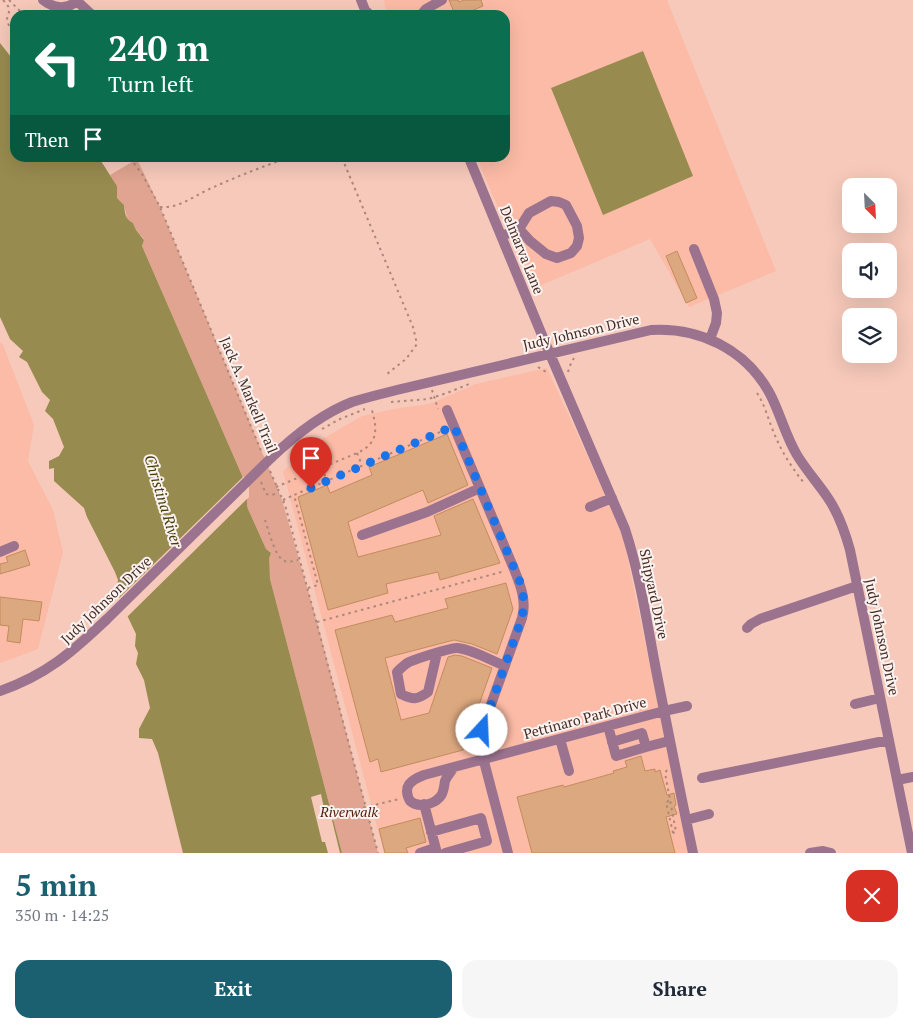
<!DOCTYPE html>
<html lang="en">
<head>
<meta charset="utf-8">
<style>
	body { margin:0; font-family:"PT Serif",serif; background:#f6f6f7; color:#1f2937; height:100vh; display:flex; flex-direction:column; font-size:19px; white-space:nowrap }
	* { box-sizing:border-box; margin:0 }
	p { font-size:16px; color:#747a83 }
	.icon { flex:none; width:28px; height:28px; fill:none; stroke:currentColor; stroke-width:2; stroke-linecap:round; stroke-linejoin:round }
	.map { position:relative; height:853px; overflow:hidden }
	.details { display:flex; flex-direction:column; background:#fff; flex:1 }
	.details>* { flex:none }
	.guide { position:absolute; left:10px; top:10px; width:500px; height:152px; border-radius:15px; box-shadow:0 5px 20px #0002; background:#0b6e4f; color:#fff; overflow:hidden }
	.needle { width:32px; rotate:156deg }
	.buttons { position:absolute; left:842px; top:178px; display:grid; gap:10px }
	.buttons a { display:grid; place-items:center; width:55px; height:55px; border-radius:10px; background:#fff; box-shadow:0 5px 20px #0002; font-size:25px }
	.pin { position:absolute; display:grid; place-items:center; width:42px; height:42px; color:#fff; margin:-51px -21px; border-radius:50% 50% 50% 0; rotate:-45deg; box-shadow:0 0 5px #0007 }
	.pin .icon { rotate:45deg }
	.me { position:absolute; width:55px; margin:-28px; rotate:20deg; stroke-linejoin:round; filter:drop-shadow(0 0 4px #0008) }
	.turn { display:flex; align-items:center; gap:18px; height:105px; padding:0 15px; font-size:22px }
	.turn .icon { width:65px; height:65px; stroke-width:2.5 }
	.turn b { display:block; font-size:35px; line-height:42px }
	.then { display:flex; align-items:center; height:48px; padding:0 15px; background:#0003; gap:10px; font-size:19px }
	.round { display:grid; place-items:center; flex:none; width:52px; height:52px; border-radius:15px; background:#f6f6f7 }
	.summary { display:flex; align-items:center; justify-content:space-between; height:85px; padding:0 15px }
	h1 { font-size:30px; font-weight:800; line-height:38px; color:#1a6071 }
	.primary-button { display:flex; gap:10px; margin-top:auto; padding:10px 15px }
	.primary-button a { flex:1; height:58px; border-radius:15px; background:#1a6071; color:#fff; font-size:20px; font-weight:800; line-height:58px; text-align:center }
	.primary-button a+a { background:#f6f6f7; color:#1f2937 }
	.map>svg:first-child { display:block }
	.built { fill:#fcbba6 }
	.green { fill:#e0a490 }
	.water { fill:#978b4f }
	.pier { fill:#f6c9ba }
	.building { fill:#dca87f; stroke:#c48b5e }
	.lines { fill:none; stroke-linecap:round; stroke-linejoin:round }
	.path { stroke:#ad877b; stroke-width:2; stroke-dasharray:2.5 4; stroke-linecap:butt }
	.minor { stroke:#9c738f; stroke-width:10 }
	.minor-bridge { stroke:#9c738f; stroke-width:10 }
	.route { stroke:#1a73e8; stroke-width:9; stroke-dasharray:0 16.2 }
	.labels { text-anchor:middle; stroke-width:4; stroke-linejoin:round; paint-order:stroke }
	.street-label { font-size:14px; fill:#472b21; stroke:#fbf3f1 }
	.park-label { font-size:14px; font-style:italic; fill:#531a06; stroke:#fbf3f1 }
	.water-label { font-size:15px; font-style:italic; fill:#443b08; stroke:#fbf3f1 }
</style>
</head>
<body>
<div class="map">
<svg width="913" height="853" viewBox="0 0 913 853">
	<rect width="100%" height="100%" fill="#f6c9ba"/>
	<!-- built -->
	<path class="built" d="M 384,0 L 667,0 L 776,271 L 689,307 L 650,239 L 532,289 L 477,158 L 505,158 L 505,15 L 387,15 Z
		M 0,342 L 3,345 L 34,425 L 28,461 L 53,510 L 63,552 L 38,649 L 0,663 Z
		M 547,368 L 604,492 L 624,541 L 689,853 L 384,853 L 283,471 L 316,443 L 362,416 L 399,408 L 429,404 L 476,384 Z"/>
	<!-- green -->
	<path class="green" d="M 137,159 L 160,207 L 282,500 L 317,622 L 378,853 L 342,853 L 270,579 L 268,558 L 271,553 L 266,549 L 248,509 L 247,505 L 247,487 L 142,246 L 144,239 L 136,230 L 133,223 L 128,221 L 124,205 L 117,198 L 117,186 L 110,175 Z"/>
	<!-- water -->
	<path class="water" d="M 0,43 L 15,62 L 15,158 L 99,158 L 117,186 L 117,198 L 124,205 C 125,213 125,219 133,223 L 136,230 L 144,240 L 142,246 L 247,487 L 247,505 L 248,509 L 266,549 L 271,553 L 269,558 L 270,579 L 342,853 L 183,853 L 158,753 L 152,739 L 139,738 L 139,729 L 150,708 L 144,680 L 136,664 L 138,653 L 135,646 L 136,634 L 116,592 L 118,580 L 115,572 L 87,517 L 84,508 L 54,481 L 54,468 L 49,469 L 49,461 L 59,456 L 64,447 L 53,419 L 45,411 L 50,400 L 42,392 L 27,362 L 19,357 L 23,351 L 10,339 L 0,317 Z
		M 643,51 L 693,176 L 603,215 L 551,88 Z"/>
	<!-- pier -->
	<path class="pier" d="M 244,476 L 249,487 L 249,497 L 126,618 L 117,600 Z
		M 321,794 L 325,813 L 333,811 L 335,819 L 332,820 L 340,853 L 328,853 L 325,842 L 322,842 L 311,797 Z"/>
	<!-- building -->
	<path class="building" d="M 449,0 L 458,0 L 459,2 L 464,0 L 481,0 L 483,6 L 462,15 L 455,15 Z
		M 677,251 L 697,298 L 686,303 L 666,256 Z
		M 447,434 L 468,485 L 428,503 L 423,490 L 348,522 L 358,557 L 441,535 L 434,516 L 473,499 L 500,563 L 440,580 L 438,572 L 386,584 L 388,593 L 328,610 L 298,497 L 327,485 L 330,493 L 372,475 L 369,467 Z
		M 25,550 L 30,565 L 0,574 L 0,564 L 8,562 L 6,557 Z
		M 506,583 L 513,609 L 497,654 L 472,644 L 454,640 L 385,658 L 401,720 L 429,713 L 448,657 L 455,655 L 462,656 L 492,668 L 463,750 L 381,772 L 378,759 L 370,762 L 335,630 L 392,615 L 395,622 L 448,608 L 445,599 Z
		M 0,597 L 42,602 L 39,621 L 23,619 L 20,643 L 7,641 L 9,626 L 0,625 Z
		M 641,756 L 645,771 L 655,769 L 655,772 L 660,770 L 667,795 L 674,793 L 676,805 L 674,806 L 677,814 L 666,817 L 675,853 L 532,853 L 517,797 L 563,785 L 564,787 L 614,773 L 613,771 L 627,767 L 625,761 Z
		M 420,818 L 426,842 L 406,848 L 408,853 L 385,853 L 379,829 Z"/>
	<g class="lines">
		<!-- path -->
		<path class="path" d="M 3,0 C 16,13 4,12 8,23 C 9,27 13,31 15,34
			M 9,0 L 24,15
			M 130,158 L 142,174 L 160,207 L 262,453
			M 342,158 L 413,327 L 417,344 L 406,359 L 387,374
			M 160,207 C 180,209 196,194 214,187 C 238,176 262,167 287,158
			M 538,367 L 546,372
			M 568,372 L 571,363 L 574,358
			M 432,390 L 438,409
			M 757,393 C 765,405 768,419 774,433 C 781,451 792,468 804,483
			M 391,402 L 428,399 L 447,393 L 469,384
			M 322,429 L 340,419 L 365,409
			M 357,453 L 362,465
			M 322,468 L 327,481
			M 270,471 L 285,505 L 291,527 L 378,853
			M 261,482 L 266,494 L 271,495 L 279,493
			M 276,487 L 357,453 C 380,443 377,427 371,407
			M 283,500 L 294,495
			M 265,520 C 268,529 275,556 283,560 C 287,563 293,561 298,560
			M 308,588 L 318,585 L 294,495 L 445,430
			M 317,622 L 505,571
			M 667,770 L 665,773 L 676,832 L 673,833
			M 669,801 L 666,802 L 673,833
			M 338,814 L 399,799"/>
		<!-- minor -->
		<path class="minor" d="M 43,0 C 54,9 68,10 78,0
			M 361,0 L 365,10 L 370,15
			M 77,1 L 92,15
			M 421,15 L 426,9 L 442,0
			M 469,158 L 544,340 L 625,529 C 640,575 647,623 656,670 C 668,731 680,792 693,853
			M 502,236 L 519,229 L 530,241 L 546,254 L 557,258 L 571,253 L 577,246 L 579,238 L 577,226 L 566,205 L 559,202 L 551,201 L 529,213 L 519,229
			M 694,249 L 714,299 L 717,313 L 716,323 L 710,339
			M 447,410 L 514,569 C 520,584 527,601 522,618 L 484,724 L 481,736 L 481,750 L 508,853
			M 271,458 C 295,435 321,414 352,402 C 368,397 385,393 401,389 L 651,330 C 699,327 745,349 769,392 C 780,412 785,435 797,455 C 806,470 818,483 828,498 C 839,514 845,532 850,550 L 912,853
			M 590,507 L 612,498
			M 362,535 L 427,512 L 480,488
			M 0,552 L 14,546
			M 747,628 L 751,624 L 760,619 L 857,586
			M 437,653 L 428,692 C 417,700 413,700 401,694 L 397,672 C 401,668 405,664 409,662 C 416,659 452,647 458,648 C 474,650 490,660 505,666
			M 0,691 C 46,675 71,653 106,620
			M 855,704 L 880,698
			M 608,726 L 616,756 L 646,747 L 642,733 L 612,742
			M 560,739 L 569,771
			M 646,747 L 669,741
			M 454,767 C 451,772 447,776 445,781 C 444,786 444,793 440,797 C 433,805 418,808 410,801 C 402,786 411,780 424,775 L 664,711 L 687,706
			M 702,778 L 889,740
			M 897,780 L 913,777
			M 424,804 L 437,853
			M 686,820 L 709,814
			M 431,832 L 481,818 L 487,841 L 445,853
			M 420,853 L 435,848
			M 810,853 L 823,851 L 831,853"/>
		<!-- minor-bridge -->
		<path class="minor-bridge" d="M 106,620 L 271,458"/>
	</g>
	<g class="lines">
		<!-- route -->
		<path class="route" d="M 311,488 L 454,426 L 520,582 L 523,595 L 524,605 L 522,618 L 482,730"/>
	</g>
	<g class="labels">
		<!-- street labels -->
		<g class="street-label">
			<text transform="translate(522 250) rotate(68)" y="5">Delmarva Lane</text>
			<text transform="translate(581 332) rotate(-13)" y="5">Judy Johnson Drive</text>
			<text transform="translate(249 395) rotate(67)" y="5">Jack A. Markell Trail</text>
			<text transform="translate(654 594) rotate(78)" y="5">Shipyard Drive</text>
			<text transform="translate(106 600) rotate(-44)" y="5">Judy Johnson Drive</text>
			<text transform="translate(882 637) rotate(78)" y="5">Judy Johnson Drive</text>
			<text transform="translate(585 718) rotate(-15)" y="5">Pettinaro Park Drive</text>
		</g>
		<!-- park labels -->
		<g class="park-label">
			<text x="349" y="817">Riverwalk</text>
		</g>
		<!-- water labels -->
		<g class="water-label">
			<text transform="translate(163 501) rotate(73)" y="5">Christina River</text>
		</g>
	</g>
</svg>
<div class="buttons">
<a><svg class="needle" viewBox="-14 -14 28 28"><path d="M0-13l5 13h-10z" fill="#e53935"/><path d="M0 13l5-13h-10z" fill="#747a83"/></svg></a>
<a><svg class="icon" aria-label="sound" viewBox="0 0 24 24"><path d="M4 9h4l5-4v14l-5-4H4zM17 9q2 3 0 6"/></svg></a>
<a><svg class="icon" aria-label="layers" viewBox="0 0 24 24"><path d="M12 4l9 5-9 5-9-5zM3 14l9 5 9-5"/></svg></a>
</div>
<div class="pin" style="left:311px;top:488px;background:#d93025"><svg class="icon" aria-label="arrive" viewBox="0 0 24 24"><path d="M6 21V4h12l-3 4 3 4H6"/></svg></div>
<svg class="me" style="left:482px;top:730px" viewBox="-20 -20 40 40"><circle r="19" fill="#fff"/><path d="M0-13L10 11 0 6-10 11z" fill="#1a73e8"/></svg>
<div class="guide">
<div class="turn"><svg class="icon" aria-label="left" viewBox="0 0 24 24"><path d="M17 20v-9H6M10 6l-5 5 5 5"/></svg><div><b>240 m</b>Turn left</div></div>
<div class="then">Then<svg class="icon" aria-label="arrive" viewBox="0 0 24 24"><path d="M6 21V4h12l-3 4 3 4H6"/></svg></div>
</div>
</div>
<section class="details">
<div class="summary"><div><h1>5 min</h1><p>350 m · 14:25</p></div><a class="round" style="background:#d93025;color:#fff"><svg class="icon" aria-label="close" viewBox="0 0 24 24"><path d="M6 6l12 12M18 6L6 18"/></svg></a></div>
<div class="primary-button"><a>Exit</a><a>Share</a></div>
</section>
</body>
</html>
